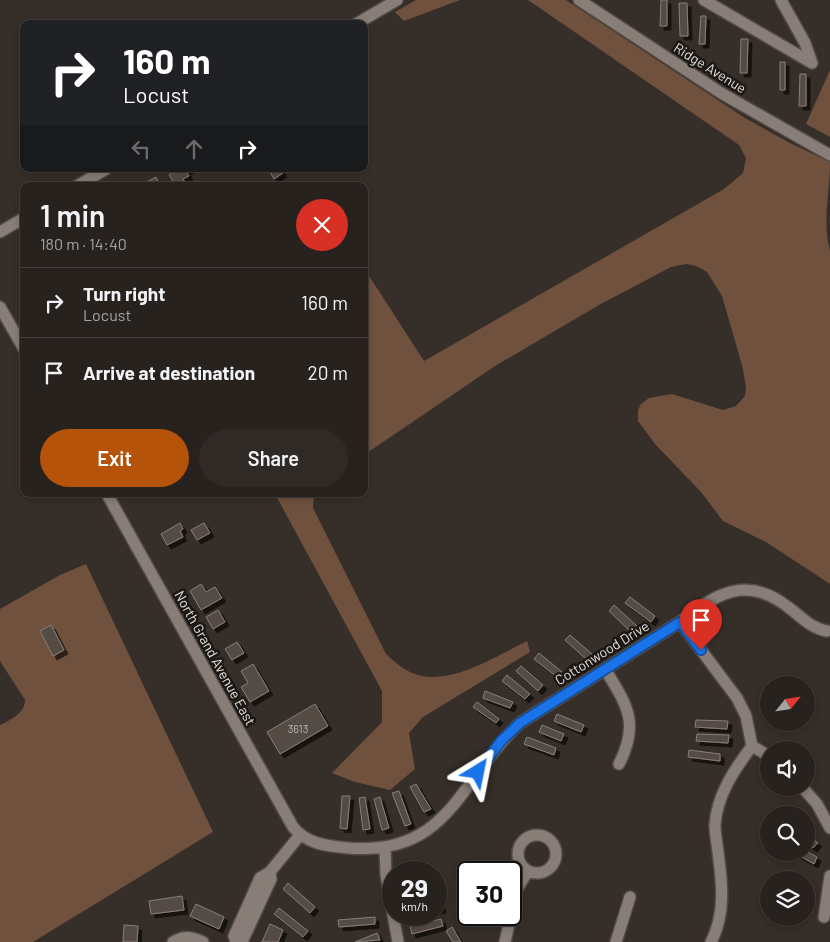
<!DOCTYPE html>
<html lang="en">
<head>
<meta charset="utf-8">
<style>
	body { margin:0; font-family:Barlow,sans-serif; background:#302a27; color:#f1f3f6; height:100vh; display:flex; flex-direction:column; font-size:19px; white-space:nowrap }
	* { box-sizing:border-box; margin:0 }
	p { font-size:16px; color:#a5a4a4 }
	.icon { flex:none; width:28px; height:28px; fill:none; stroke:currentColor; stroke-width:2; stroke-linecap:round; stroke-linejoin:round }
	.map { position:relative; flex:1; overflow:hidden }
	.sheet { position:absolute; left:20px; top:182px; width:348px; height:315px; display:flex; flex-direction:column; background:#28221e; border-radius:10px; box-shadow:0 2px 8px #0003,0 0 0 1px #443f3c }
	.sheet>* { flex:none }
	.hud { position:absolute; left:20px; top:20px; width:348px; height:152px; border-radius:10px; box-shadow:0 2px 8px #0003,0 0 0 1px #443f3c; background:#202124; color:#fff; overflow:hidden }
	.needle { width:32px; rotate:60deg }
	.controls { position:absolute; left:760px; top:676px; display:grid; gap:10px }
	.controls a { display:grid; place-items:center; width:55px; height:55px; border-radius:50%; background:#28221e; box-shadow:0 2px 8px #0003,0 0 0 1px #443f3c; font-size:25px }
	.speed { position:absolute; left:382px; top:861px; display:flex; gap:10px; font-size:25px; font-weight:700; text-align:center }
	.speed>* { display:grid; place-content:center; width:65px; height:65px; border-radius:50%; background:#28221e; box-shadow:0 2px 8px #0003,0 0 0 1px #443f3c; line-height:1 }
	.speed small { font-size:12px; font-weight:400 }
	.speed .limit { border:2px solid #111; border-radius:8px; background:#fff; color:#111 }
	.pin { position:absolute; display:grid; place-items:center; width:42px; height:42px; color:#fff; margin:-51px -21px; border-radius:50% 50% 50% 0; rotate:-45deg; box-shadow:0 0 5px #0007 }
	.pin .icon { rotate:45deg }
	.me { position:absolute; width:55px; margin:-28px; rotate:35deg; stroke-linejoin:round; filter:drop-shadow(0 0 4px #0008) }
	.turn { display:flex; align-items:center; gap:18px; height:105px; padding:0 20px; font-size:22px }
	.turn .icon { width:65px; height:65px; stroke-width:2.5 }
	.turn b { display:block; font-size:35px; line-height:42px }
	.lanes { display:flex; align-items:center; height:48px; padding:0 20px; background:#0003; justify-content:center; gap:25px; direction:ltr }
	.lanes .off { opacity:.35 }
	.round { display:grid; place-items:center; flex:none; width:52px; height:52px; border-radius:26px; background:#302a27 }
	.headline { display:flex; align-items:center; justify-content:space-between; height:85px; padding:0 20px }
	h1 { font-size:30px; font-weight:600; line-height:38px }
	.action { display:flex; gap:10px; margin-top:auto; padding:10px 20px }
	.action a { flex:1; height:58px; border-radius:30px; background:#b45309; color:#fff; font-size:20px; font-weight:600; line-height:58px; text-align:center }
	.action a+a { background:#302a27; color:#f1f3f6 }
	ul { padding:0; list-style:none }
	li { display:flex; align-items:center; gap:15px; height:70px; padding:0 20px; border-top:1px solid #443f3c }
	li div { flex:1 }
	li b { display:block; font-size:19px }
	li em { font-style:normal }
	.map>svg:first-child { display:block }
	.green { fill:#6f513e }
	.building { fill:#544b45; stroke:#897e78; filter:url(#shadow) }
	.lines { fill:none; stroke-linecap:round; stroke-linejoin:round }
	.minor-casing { stroke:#514a45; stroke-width:14 }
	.minor { stroke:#887d77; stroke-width:11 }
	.route-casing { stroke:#114b97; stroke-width:12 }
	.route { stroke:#1a73e8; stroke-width:9 }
	.labels { text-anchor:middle; stroke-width:5; stroke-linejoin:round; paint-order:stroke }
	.number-label { font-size:11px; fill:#c0b9b5 }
	.street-label { font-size:14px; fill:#e4deda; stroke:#1b1714 }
</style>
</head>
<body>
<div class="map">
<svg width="830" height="942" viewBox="0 0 830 942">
	<defs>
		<filter id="shadow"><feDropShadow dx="4" dy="4" stdDeviation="0" flood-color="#0009"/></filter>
	</defs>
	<rect width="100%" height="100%" fill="#362e28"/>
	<!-- green -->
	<path class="green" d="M 416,0 L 460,0 L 404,21 L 395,12 Z
		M 528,0 L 566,0 L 745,118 L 790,143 L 830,162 C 830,191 822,222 830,251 L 830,584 L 766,542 L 723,521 L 701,492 L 655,444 L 638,421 L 638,410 L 641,404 L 649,398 L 672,394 L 723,410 L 736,406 L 745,396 L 746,387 L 742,365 L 722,296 L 707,272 L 696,266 L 686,264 L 671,267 L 599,305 L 495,366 L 364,455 L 364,268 L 424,361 L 724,189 L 743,173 L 746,158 L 739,145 Z
		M 830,70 L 830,137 L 806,124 Z
		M 275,494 L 314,494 L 313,508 L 386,654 C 396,663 408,674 422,676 C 457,682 496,656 527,641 L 530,652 L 423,717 L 409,733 L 415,769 L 390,790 L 355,782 L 332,773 L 382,722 L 382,691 Z
		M 86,564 L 213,832 L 33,942 L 0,942 L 0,725 C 11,720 25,713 25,700 L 0,661 L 0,609 L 60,575 Z"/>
	<!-- building -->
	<path class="building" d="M 661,0 L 667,0 L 667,26 L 660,26 Z
		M 679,3 L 687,3 L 688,36 L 680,36 Z
		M 701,16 L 706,16 L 705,44 L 699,44 Z
		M 741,39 L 748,39 L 747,73 L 740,73 Z
		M 780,62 L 785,62 L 785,90 L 780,90 Z
		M 800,74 L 806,74 L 806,106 L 799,106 Z
		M 177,169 L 190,169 L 186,171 L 189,176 L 183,179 L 185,182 L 178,186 L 176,186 L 169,175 Z
		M 271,169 L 280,169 L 283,173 L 274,179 L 269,170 Z
		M 156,177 L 160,186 L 144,186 L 143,184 Z
		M 180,523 L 183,529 L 180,531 L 183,537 L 167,545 L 161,534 Z
		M 204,523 L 210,533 L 197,540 L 191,530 Z
		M 201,584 L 206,592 L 215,587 L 222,598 L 201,610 L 190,591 Z
		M 630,597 L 655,616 L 651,622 L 625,603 Z
		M 614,605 L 638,627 L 632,633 L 609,611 Z
		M 218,610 L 225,622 L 213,629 L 206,617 Z
		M 51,625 L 64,650 L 53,656 L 40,631 Z
		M 570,635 L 592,654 L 587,660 L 565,640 Z
		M 237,642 L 244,653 L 232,660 L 225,649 Z
		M 539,653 L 562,672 L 557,677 L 534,659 Z
		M 253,664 L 269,691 L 250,702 L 241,687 L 248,683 L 241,671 Z
		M 521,666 L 543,685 L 538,691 L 516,671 Z
		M 507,675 L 530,694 L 525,699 L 502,681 Z
		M 485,691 L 513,702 L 510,708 L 483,698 Z
		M 477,702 L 499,719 L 496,723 L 473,707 Z
		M 315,704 L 328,726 L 280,754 L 267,732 Z
		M 557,714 L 584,725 L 581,732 L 554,721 Z
		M 696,720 L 728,721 L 727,729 L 695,727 Z
		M 542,725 L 564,734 L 561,741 L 539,732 Z
		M 697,734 L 729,735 L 728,743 L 696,741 Z
		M 527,737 L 556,748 L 554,755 L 524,744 Z
		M 689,750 L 720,754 L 720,761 L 688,757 Z
		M 416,784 L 431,809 L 424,812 L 410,787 Z
		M 399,791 L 411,824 L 405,826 L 392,793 Z
		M 342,796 L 350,796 L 347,829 L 340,828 Z
		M 365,797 L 370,829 L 363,830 L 359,798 Z
		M 380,797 L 389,828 L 382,830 L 374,799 Z
		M 806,834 L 818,843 L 813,848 L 806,843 Z
		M 806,851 L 817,857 L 814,864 L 793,852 Z
		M 288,883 L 315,907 L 310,913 L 283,889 Z
		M 182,896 L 184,910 L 151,914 L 149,901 Z
		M 440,902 L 442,909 L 436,910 L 436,903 Z
		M 196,904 L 224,917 L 219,929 L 190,916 Z
		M 279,908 L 308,931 L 303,937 L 274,914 Z
		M 375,917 L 375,924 L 339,927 L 338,920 Z
		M 441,919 L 443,926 L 412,934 L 410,927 Z
		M 270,924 L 283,930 L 278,942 L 262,942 Z
		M 124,925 L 138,926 L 137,942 L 123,942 Z
		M 452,927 L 461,942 L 453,942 L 446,931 Z
		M 377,933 L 380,940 L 355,942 Z"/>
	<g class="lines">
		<defs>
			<path id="minor" d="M 579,0 L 721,93 L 830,155
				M 704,0 L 812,63
				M 781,0 L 805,43 L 812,63
				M 356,24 L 397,0
				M 77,186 L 106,169
				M 0,232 L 24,218
				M 0,307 L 24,349
				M 107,494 L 293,827 C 307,844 326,846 348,848 C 450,856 459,780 520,723 L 680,622 C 716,593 747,575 788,607 C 802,617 810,628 827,631
				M 680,622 L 737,698 L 746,716 L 752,746 L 769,756
				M 605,669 C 627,705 640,723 619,764
				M 803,788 L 817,804 L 830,828
				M518 854a19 19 0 1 1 38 0a19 19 0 1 1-38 0Z
				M 385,848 L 386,875 L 398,942
				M 511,915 L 517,889 L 528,871
				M 824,917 L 830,876
				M 173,942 C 185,935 192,937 203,942
				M 236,942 L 234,936 L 260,878 L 270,872 L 300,835
				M 242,942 L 271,879 L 270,872
				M 505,942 L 511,915
				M 616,942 L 630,897
				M 711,942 C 726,914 722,882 718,852 C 717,843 715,834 715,825 C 717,795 734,770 752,746"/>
		</defs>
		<!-- minor casing -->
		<use href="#minor" class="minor-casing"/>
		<!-- minor -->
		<use href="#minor" class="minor"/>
	</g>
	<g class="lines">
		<defs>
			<path id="route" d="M 478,772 L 501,741 L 520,723 L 680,622 L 701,650"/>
		</defs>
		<!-- route casing -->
		<use href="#route" class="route-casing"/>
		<!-- route -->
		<use href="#route" class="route"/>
	</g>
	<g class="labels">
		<!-- number labels -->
		<g class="number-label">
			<text x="298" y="733">3613</text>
		</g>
		<!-- street labels -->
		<g class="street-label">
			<text transform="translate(710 68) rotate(32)" y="5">Ridge Avenue</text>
			<text transform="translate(602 653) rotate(-32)" y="5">Cottonwood Drive</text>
			<text transform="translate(215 658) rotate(61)" y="5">North Grand Avenue East</text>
		</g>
	</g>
</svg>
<div class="controls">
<a><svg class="needle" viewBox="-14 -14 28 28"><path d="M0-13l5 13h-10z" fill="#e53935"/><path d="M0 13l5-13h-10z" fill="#a5a4a4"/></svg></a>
<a><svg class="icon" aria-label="sound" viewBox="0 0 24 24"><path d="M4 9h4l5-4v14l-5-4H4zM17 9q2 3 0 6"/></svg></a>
<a><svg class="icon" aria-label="search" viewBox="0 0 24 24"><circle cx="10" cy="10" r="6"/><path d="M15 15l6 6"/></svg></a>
<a><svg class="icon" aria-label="layers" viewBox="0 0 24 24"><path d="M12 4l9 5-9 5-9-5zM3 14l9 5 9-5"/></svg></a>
</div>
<div class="speed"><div>29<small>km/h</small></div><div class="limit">30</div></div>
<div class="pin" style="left:701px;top:650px;background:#d93025"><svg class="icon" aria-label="arrive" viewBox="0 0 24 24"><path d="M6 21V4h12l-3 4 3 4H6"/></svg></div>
<svg class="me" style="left:478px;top:772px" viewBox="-20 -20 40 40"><path d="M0-17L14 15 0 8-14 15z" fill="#1a73e8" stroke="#fff" stroke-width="4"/></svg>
<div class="hud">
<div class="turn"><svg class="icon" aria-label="right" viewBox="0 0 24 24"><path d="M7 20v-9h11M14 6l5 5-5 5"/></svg><div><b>160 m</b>Locust</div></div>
<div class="lanes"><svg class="icon off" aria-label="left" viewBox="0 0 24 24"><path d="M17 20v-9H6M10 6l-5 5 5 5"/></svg><svg class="icon off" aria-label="ahead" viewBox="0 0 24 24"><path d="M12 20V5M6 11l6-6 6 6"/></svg><svg class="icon" aria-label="right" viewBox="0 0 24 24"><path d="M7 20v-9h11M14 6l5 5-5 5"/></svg></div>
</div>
<section class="sheet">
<div class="headline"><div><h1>1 min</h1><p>180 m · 14:40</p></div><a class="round" style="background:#d93025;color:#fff"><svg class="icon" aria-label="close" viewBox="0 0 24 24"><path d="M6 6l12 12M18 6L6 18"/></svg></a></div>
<ul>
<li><svg class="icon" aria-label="right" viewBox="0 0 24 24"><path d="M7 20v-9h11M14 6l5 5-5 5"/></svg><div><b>Turn right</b><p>Locust</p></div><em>160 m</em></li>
<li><svg class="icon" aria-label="arrive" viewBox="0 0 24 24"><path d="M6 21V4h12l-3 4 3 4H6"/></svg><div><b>Arrive at destination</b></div><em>20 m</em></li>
</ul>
<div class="action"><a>Exit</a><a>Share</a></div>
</section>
</div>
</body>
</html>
